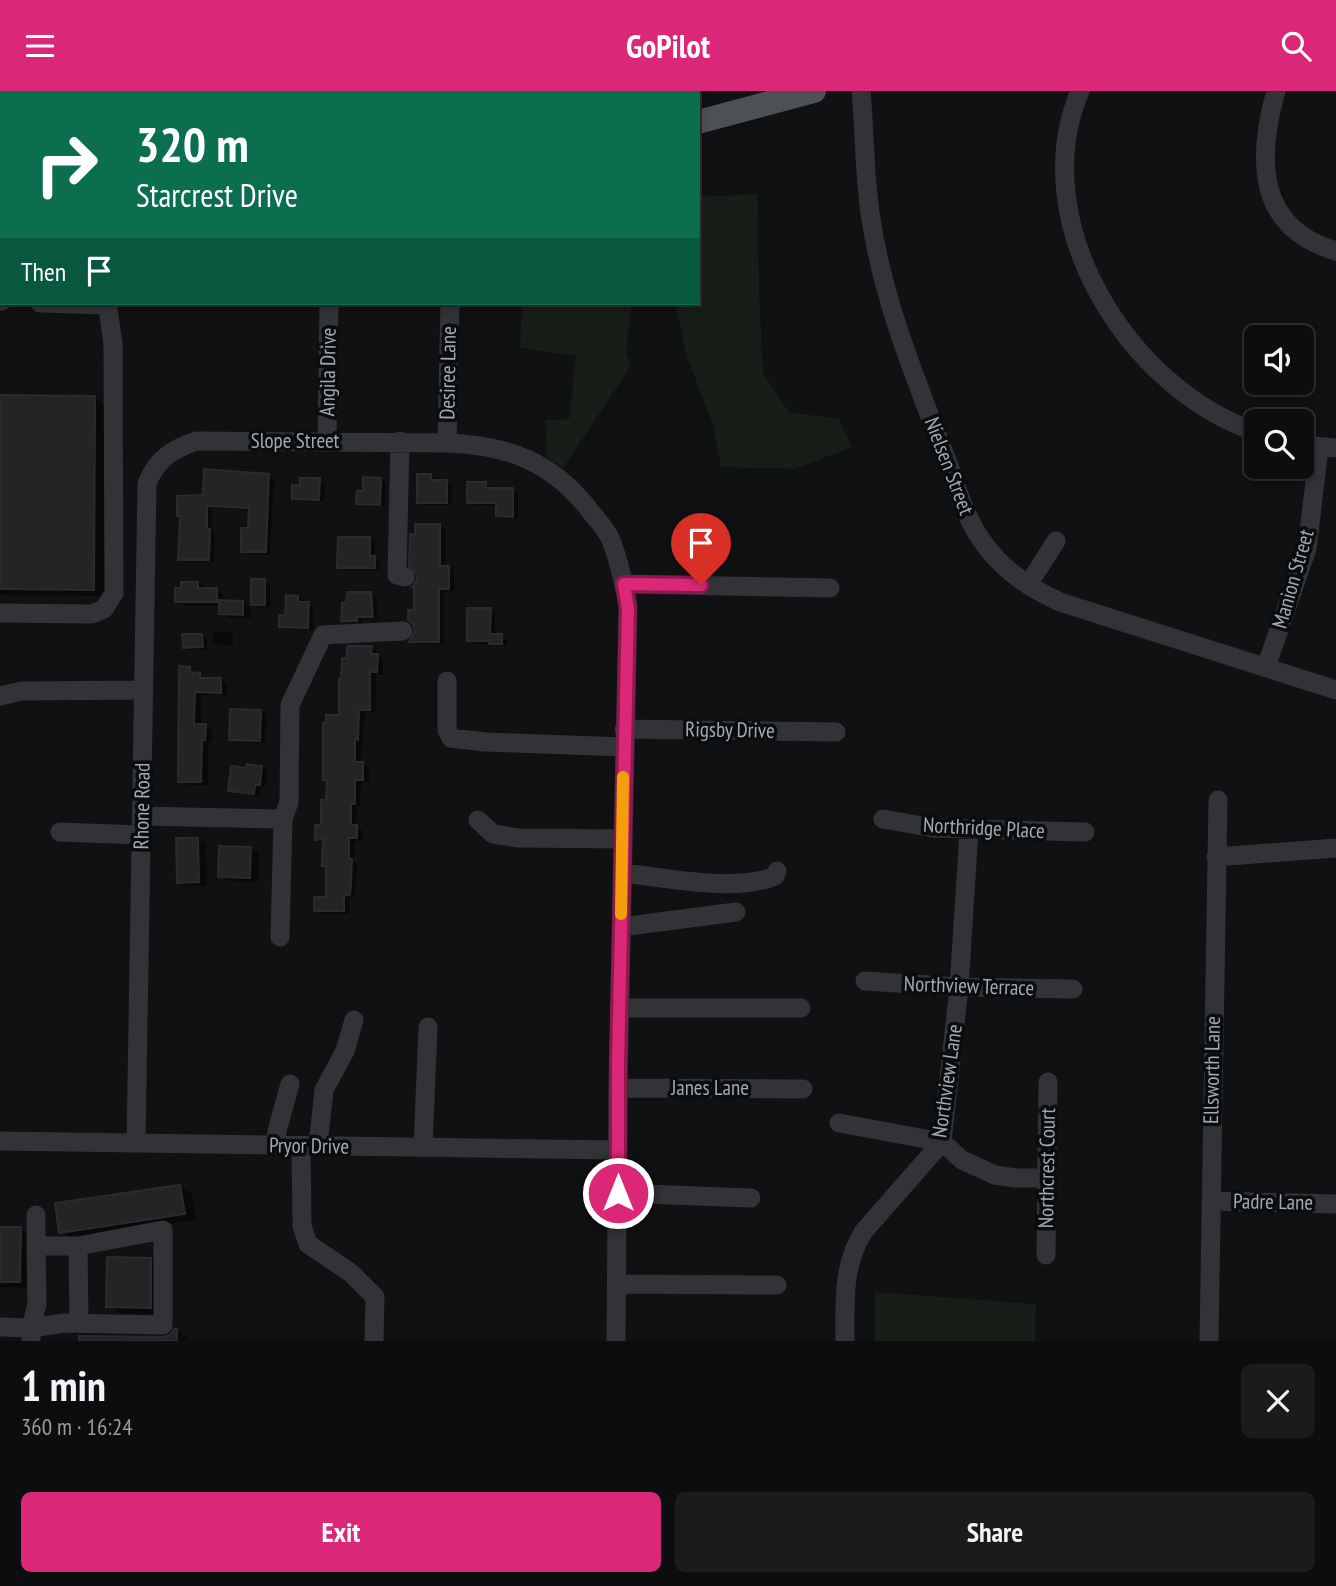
<!DOCTYPE html>
<html lang="en">
<head>
<meta charset="utf-8">
<style>
	body { margin:0; font-family:"PT Sans Narrow",sans-serif; background:#1a1b1c; color:#f1f3f6; height:100vh; display:flex; flex-direction:column; font-size:26px; white-space:nowrap }
	* { box-sizing:border-box; margin:0 }
	p { font-size:23px; color:#9a9c9e }
	.icon { flex:none; width:38px; height:38px; fill:none; stroke:currentColor; stroke-width:2; stroke-linecap:round; stroke-linejoin:round }
	.map { position:relative; height:1250px; overflow:hidden }
	.details { display:flex; flex-direction:column; background:#0c0d0e; flex:1 }
	.details>* { flex:none }
	.top-card { position:absolute; left:0px; top:0px; width:700px; height:214px; box-shadow:0 4px 10px #0003,0 0 0 2px #2c2d2e; background:#0b6e4f; color:#fff; overflow:hidden }
	.buttons { position:absolute; left:1244px; top:234px; display:grid; gap:14px }
	.buttons a { display:grid; place-items:center; width:70px; height:70px; border-radius:10px; background:#0c0d0e; box-shadow:0 4px 10px #0003,0 0 0 2px #2c2d2e; font-size:35px }
	.pin { position:absolute; display:grid; place-items:center; width:60px; height:60px; color:#fff; margin:-72px -30px; border-radius:50% 50% 50% 0; rotate:-45deg; box-shadow:0 0 7px #0007 }
	.pin .icon { rotate:45deg }
	.me { position:absolute; width:77px; margin:-38px; rotate:0deg; stroke-linejoin:round; filter:drop-shadow(0 0 5px #0008) }
	.turn { display:flex; align-items:center; gap:24px; height:147px; padding:0 21px; font-size:32px }
	.turn .icon { width:91px; height:91px; stroke-width:2.5 }
	.turn b { display:block; font-size:49px; line-height:60px }
	.then { display:flex; align-items:center; height:66px; padding:0 21px; background:#0003; gap:14px; font-size:26px }
	.round { display:grid; place-items:center; flex:none; width:74px; height:74px; border-radius:10px; background:#1a1b1c }
	.summary { display:flex; align-items:center; justify-content:space-between; height:119px; padding:0 21px }
	h1 { font-size:42px; font-weight:800; line-height:52px }
	.action { display:flex; gap:14px; margin-top:auto; padding:14px 21px }
	.action a { flex:1; height:80px; border-radius:10px; background:#db2777; color:#fff; font-size:28px; font-weight:800; line-height:80px; text-align:center }
	.action a+a { background:#1a1b1c; color:#f1f3f6 }
	header { display:flex; justify-content:space-between; align-items:center; height:91px; padding:0 21px; background:#db2777; color:#fff; font-size:32px; font-weight:800 }
	.map>svg:first-child { display:block }
	.green { fill:#171d17 }
	.shadow { fill:#0007 }
	.building { fill:#232426; stroke:#2a2b2e; stroke-width:2 }
	.lines { fill:none; stroke-linecap:round; stroke-linejoin:round }
	.minor { stroke:#313337; stroke-width:19 }
	.major { stroke:#4d5156; stroke-width:24 }
	.route-casing { stroke:#8e194d; stroke-width:18 }
	.route { stroke:#db2777; stroke-width:12 }
	.slow { stroke:#f59e0b; stroke-width:12 }
	.labels { text-anchor:middle; stroke-width:7; stroke-linejoin:round; paint-order:stroke }
	.street-label { font-size:21px; fill:#a1aab3; stroke:#0b0c0d }
</style>
</head>
<body>
<header><svg class="icon" aria-label="menu" viewBox="0 0 24 24"><path d="M4 6h16M4 12h16M4 18h16"/></svg>GoPilot<svg class="icon" aria-label="search" viewBox="0 0 24 24"><circle cx="10" cy="10" r="6"/><path d="M15 15l6 6"/></svg></header>
<div class="map">
<svg width="1336" height="1250" viewBox="0 0 1336 1250">
	<rect width="100%" height="100%" fill="#101112"/>
	<!-- green -->
	<path class="green" d="M 758,103 L 759,198 L 763,282 L 789,321 L 839,328 L 852,356 L 795,378 L 721,376 L 713,333 L 687,267 L 675,212 L 698,212 L 698,106 Z
		M 522,212 L 632,212 L 626,261 L 631,275 L 563,377 L 547,367 L 545,329 L 569,328 L 576,265 L 520,257 Z
		M 875,1201 L 1036,1213 L 1035,1250 L 875,1250 Z"/>
	<!-- shadow -->
	<path class="shadow" d="M 0,306 L 94,306 L 106,313 L 105,505 L 0,504 Z
		M 268,385 L 274,388 L 270,463 L 248,463 L 243,460 L 249,439 L 250,419 L 212,417 L 212,441 L 215,443 L 214,471 L 185,471 L 180,468 L 205,406 Z
		M 430,385 L 436,388 L 436,391 L 447,391 L 452,394 L 452,414 L 424,414 L 419,411 Z
		M 365,388 L 381,389 L 386,392 L 385,416 L 363,415 L 358,412 L 364,402 Z
		M 319,389 L 325,392 L 324,411 L 299,410 L 293,407 L 302,397 Z
		M 485,393 L 491,396 L 491,399 L 513,399 L 518,402 L 518,428 L 503,427 L 498,424 L 498,414 L 474,414 L 469,411 Z
		M 440,435 L 445,438 L 445,476 L 454,479 L 454,500 L 444,500 L 444,553 L 416,553 L 412,550 L 417,540 L 416,521 Z
		M 369,447 L 375,450 L 374,467 L 380,470 L 380,479 L 344,479 L 339,476 Z
		M 253,490 L 265,490 L 270,493 L 270,516 L 258,516 L 253,513 Z
		M 198,492 L 225,504 L 225,511 L 243,511 L 251,516 L 251,527 L 229,527 L 221,522 L 221,515 L 185,515 L 177,510 Z
		M 371,503 L 376,506 L 378,528 L 362,528 L 362,532 L 348,532 L 343,529 Z
		M 298,506 L 303,509 L 303,512 L 313,516 L 313,539 L 286,538 L 281,535 Z
		M 490,519 L 495,522 L 495,545 L 507,548 L 507,555 L 474,552 L 469,549 Z
		M 213,541 L 228,541 L 233,544 L 233,554 L 219,554 L 213,551 Z
		M 202,545 L 207,548 L 207,559 L 190,559 L 184,556 Z
		M 371,557 L 377,560 L 377,565 L 383,568 L 383,584 L 376,583 L 375,621 L 365,621 L 360,673 L 369,676 L 369,691 L 361,691 L 360,715 L 357,715 L 356,736 L 362,739 L 362,750 L 354,750 L 354,771 L 357,773 L 355,806 L 349,807 L 349,823 L 321,823 L 316,819 L 328,808 L 328,776 L 324,751 L 316,748 L 322,736 L 328,711 L 340,626 Z
		M 190,578 L 206,587 L 221,589 L 227,593 L 227,604 L 201,604 L 201,635 L 212,639 L 212,651 L 208,652 L 208,694 L 187,694 L 180,690 Z
		M 260,620 L 266,623 L 265,652 L 236,651 L 230,648 Z
		M 262,676 L 267,679 L 265,696 L 260,696 L 259,705 L 236,702 L 230,699 L 247,679 Z
		M 197,749 L 206,753 L 207,795 L 187,796 L 179,791 Z
		M 251,757 L 259,762 L 258,791 L 228,790 L 220,785 Z
		M 180,1096 L 192,1103 L 196,1129 L 72,1147 L 61,1141 Z
		M 0,1138 L 20,1138 L 32,1145 L 31,1197 L 0,1196 Z
		M 150,1168 L 162,1175 L 162,1223 L 120,1222 L 108,1215 Z
		M 177,1240 L 189,1247 L 188,1250 L 80,1250 L 163,1248 Z"/>
	<!-- building -->
	<path class="building" d="M 0,304 L 95,305 L 94,499 L 0,498 Z
		M 204,378 L 269,383 L 266,461 L 241,461 L 241,437 L 248,437 L 249,417 L 207,415 L 207,438 L 210,438 L 209,469 L 178,469 L 180,425 L 177,425 L 177,405 L 203,404 Z
		M 417,383 L 431,383 L 431,389 L 447,389 L 447,412 L 417,412 Z
		M 363,386 L 381,387 L 380,414 L 356,413 L 357,400 L 363,400 Z
		M 300,387 L 320,387 L 319,409 L 292,408 L 292,394 L 300,395 Z
		M 467,391 L 486,391 L 486,397 L 513,397 L 513,426 L 496,425 L 496,412 L 467,412 Z
		M 415,433 L 440,433 L 440,475 L 449,475 L 449,498 L 439,498 L 439,551 L 409,551 L 415,540 L 413,533 L 408,529 L 408,519 L 414,519 L 414,496 L 412,496 L 417,488 L 416,482 L 409,475 L 410,443 L 415,444 Z
		M 338,446 L 370,446 L 370,465 L 375,465 L 375,477 L 337,477 Z
		M 251,488 L 265,488 L 265,514 L 251,514 Z
		M 181,491 L 198,491 L 198,497 L 217,497 L 217,511 L 175,511 L 175,497 L 181,497 Z
		M 347,501 L 371,501 L 373,526 L 357,526 L 357,530 L 341,530 L 342,512 L 346,512 Z
		M 286,504 L 298,505 L 298,511 L 309,511 L 308,537 L 279,536 L 279,524 L 285,525 Z
		M 219,509 L 243,510 L 243,524 L 219,523 Z
		M 467,517 L 491,517 L 490,543 L 502,543 L 502,553 L 489,553 L 489,550 L 467,550 Z
		M 182,543 L 202,543 L 203,556 L 183,557 Z
		M 347,555 L 372,555 L 371,563 L 378,563 L 377,581 L 370,581 L 370,619 L 359,619 L 358,649 L 355,648 L 355,671 L 363,671 L 363,689 L 355,689 L 355,713 L 351,713 L 351,734 L 357,734 L 357,747 L 349,747 L 349,768 L 352,768 L 351,792 L 350,804 L 344,804 L 344,820 L 314,820 L 314,806 L 326,806 L 326,775 L 322,775 L 323,748 L 315,749 L 315,734 L 321,734 L 321,709 L 326,709 L 327,689 L 323,689 L 323,632 L 326,632 L 326,624 L 339,624 L 339,588 L 341,588 L 342,567 L 347,567 Z
		M 179,575 L 190,576 L 190,581 L 200,582 L 200,587 L 221,587 L 221,602 L 195,601 L 194,633 L 206,633 L 205,649 L 202,649 L 201,691 L 178,691 Z
		M 230,618 L 261,619 L 260,650 L 229,649 Z
		M 247,673 L 262,675 L 260,694 L 255,694 L 254,703 L 228,700 L 231,675 L 246,677 Z
		M 176,747 L 198,747 L 199,791 L 177,792 Z
		M 219,755 L 251,756 L 250,787 L 218,786 Z
		M 180,1094 L 185,1123 L 59,1142 L 55,1112 Z
		M 0,1136 L 21,1136 L 20,1191 L 0,1191 Z
		M 107,1166 L 151,1167 L 151,1217 L 106,1216 Z
		M 174,1238 L 177,1238 L 177,1250 L 79,1250 L 79,1245 L 163,1246 L 170,1244 Z"/>
	<g class="lines">
		<!-- minor -->
		<path class="minor" d="M 487,0 L 487,2
			M 861,0 C 865,43 864,85 871,128 C 883,209 915,286 944,362 C 957,394 963,425 985,454 C 1004,480 1031,498 1060,511 L 1336,599
			M 1080,0 C 1024,132 1129,298 1256,341
			M 1276,0 C 1257,67 1256,137 1336,160
			M 92,2 L 93,0
			M 277,2 L 277,0
			M 689,2 L 689,0
			M 0,107 L 2,107
			M 0,210 L 2,210
			M 40,212 L 107,214
			M 327,350 L 329,212
			M 400,350 L 397,484 L 405,486
			M 447,352 L 450,212
			M 1302,354 L 1336,357
			M 624,493 L 830,497
			M 1028,494 L 1056,450
			M 0,522 L 92,523 L 104,518 L 114,502 L 113,253 L 107,212
			M 1266,576 L 1307,458 L 1319,357
			M 447,590 L 447,639 L 451,647 L 485,651 L 624,656
			M 0,605 L 22,600 L 144,599
			M 624,638 L 836,641
			M 142,725 L 283,728
			M 883,728 L 934,737 L 1085,741
			M 478,729 L 493,743 L 518,747 L 622,748
			M 60,741 L 141,744
			M 1216,766 L 1336,757
			M 622,782 C 664,786 735,802 775,785 L 777,780
			M 621,836 L 736,821
			M 280,846 L 283,728 L 289,711 L 290,614 L 323,544 L 403,540
			M 865,890 L 959,896 L 1073,898
			M 619,917 L 801,917
			M 618,997 L 803,998
			M 839,1032 L 942,1051 L 962,1069 L 995,1084 L 1015,1087 L 1046,1087
			M 0,1050 L 618,1059
			M 136,1052 L 147,393 C 156,368 173,358 196,350 L 447,352 C 508,354 553,371 591,421 C 597,429 606,438 610,447 C 619,468 624,493 628,515 L 618,997 L 616,1250
			M 276,1054 L 277,1040 L 290,993
			M 301,1055 L 302,1135 L 308,1153 L 351,1182 L 375,1206 L 374,1250
			M 318,1055 L 324,999 L 345,960 L 354,929
			M 423,1056 L 428,936
			M 618,1102 L 751,1107
			M 1211,1110 L 1336,1113
			M 36,1124 L 36,1155
			M 78,1155 L 79,1232
			M 1046,1164 L 1048,991
			M 617,1193 L 777,1194
			M 0,1236 L 31,1237 L 64,1232 L 163,1234 L 163,1139 L 78,1155 L 36,1155 L 37,1213 L 31,1237 L 31,1250
			M 845,1250 C 845,1211 842,1174 864,1140 L 942,1051 L 959,896 L 969,740
			M 1209,1250 L 1218,709"/>
		<!-- major -->
		<path class="major" d="M 0,31 L 2,31
			M 698,31 L 814,0"/>
	</g>
	<g class="lines">
		<defs>
			<path id="route" d="M 618,1102 L 618,973 L 628,518 L 624,493 L 701,494"/>
		</defs>
		<!-- route casing -->
		<use href="#route" class="route-casing"/>
		<!-- route -->
		<use href="#route" class="route"/>
		<!-- slow -->
		<path class="slow" d="M 621,823 L 623,686"/>
	</g>
	<g class="labels">
		<!-- street labels -->
		<g class="street-label">
			<text transform="translate(328 281) rotate(-89)" y="7">Angila Drive</text>
			<text transform="translate(448 282) rotate(-89)" y="7">Desiree Lane</text>
			<text x="295" y="357">Slope Street</text>
			<text transform="translate(949 375) rotate(69)" y="7">Nielsen Street</text>
			<text transform="translate(1293 488) rotate(-74)" y="7">Manion Street</text>
			<text transform="translate(730 639) rotate(1)" y="7">Rigsby Drive</text>
			<text transform="translate(142 715) rotate(-89)" y="7">Rhone Road</text>
			<text transform="translate(984 737) rotate(3)" y="7">Northridge Place</text>
			<text transform="translate(969 895) rotate(2)" y="7">Northview Terrace</text>
			<text transform="translate(1212 979) rotate(-89)" y="7">Ellsworth Lane</text>
			<text transform="translate(947 990) rotate(-82)" y="7">Northview Lane</text>
			<text x="710" y="1004">Janes Lane</text>
			<text transform="translate(309 1055) rotate(1)" y="7">Pryor Drive</text>
			<text transform="translate(1047 1077) rotate(-89)" y="7">Northcrest Court</text>
			<text transform="translate(1273 1111) rotate(1)" y="7">Padre Lane</text>
		</g>
	</g>
</svg>
<div class="buttons">
<a><svg class="icon" aria-label="sound" viewBox="0 0 24 24"><path d="M4 9h4l5-4v14l-5-4H4zM17 9q2 3 0 6"/></svg></a>
<a><svg class="icon" aria-label="search" viewBox="0 0 24 24"><circle cx="10" cy="10" r="6"/><path d="M15 15l6 6"/></svg></a>
</div>
<div class="pin" style="left:701px;top:494px;background:#d93025"><svg class="icon" aria-label="arrive" viewBox="0 0 24 24"><path d="M6 21V4h12l-3 4 3 4H6"/></svg></div>
<svg class="me" style="left:618px;top:1102px" viewBox="-20 -20 40 40"><circle r="17" fill="#db2777" stroke="#fff" stroke-width="3"/><path d="M0-11L8 9 0 5-8 9z" fill="#fff"/></svg>
<div class="top-card">
<div class="turn"><svg class="icon" aria-label="right" viewBox="0 0 24 24"><path d="M7 20v-9h11M14 6l5 5-5 5"/></svg><div><b>320 m</b>Starcrest Drive</div></div>
<div class="then">Then<svg class="icon" aria-label="arrive" viewBox="0 0 24 24"><path d="M6 21V4h12l-3 4 3 4H6"/></svg></div>
</div>
</div>
<section class="details">
<div class="summary"><div><h1>1 min</h1><p>360 m · 16:24</p></div><a class="round"><svg class="icon" aria-label="close" viewBox="0 0 24 24"><path d="M6 6l12 12M18 6L6 18"/></svg></a></div>
<div class="action"><a>Exit</a><a>Share</a></div>
</section>
</body>
</html>
